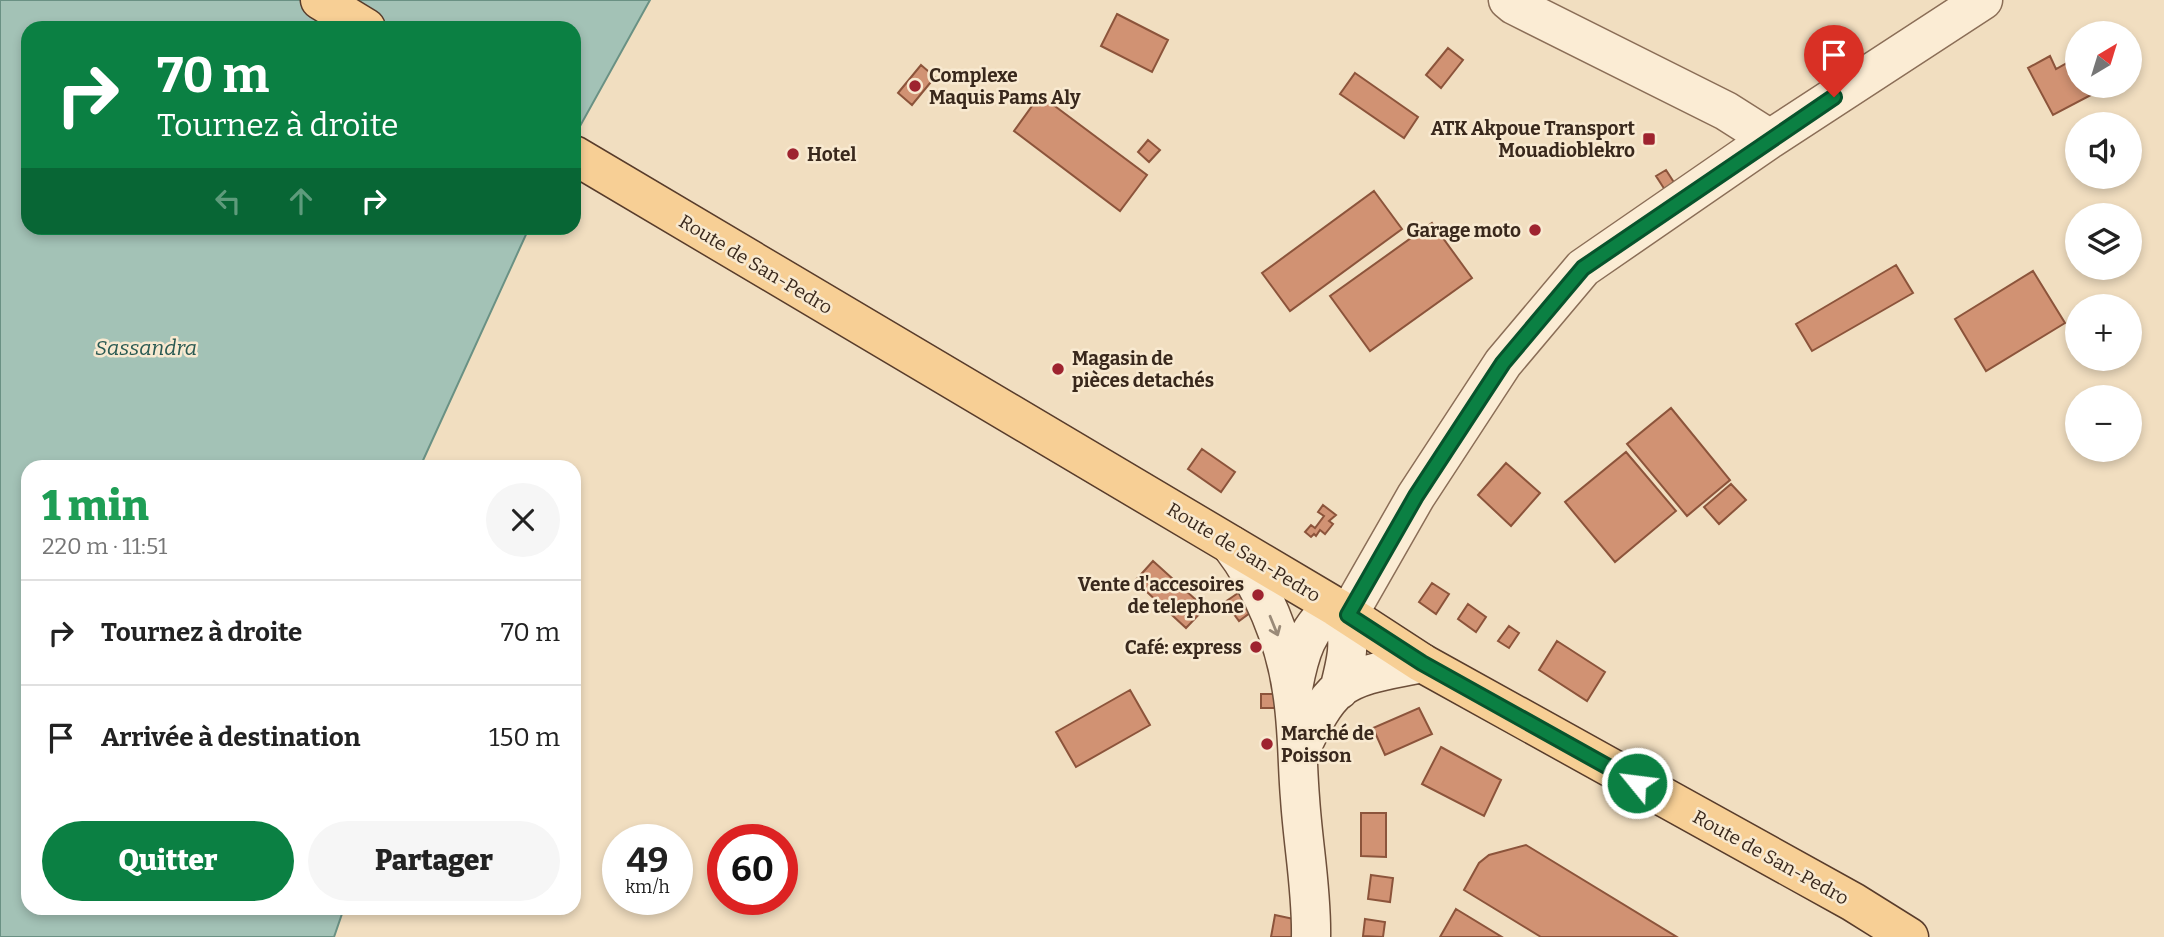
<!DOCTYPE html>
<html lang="fr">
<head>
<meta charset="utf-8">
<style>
	body { margin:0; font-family:Bitter,serif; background:#f6f6f6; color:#222; height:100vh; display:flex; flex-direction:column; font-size:26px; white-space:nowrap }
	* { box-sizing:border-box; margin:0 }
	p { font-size:23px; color:#767676 }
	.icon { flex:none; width:38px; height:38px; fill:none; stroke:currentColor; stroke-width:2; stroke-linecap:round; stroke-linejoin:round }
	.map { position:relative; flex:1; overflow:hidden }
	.drawer { position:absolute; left:21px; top:460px; width:560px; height:455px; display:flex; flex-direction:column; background:#fff; border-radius:21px; box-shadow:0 4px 10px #0003 }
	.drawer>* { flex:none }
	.guide { position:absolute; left:21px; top:21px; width:560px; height:214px; border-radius:21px; box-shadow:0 4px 10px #0003; background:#0b8043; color:#fff; overflow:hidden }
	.needle { width:46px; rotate:38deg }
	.tools { position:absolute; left:2065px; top:21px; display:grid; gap:14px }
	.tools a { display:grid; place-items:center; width:77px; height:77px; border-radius:50%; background:#fff; box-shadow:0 4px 10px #0003; font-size:35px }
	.speed { position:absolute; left:602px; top:824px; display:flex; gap:14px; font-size:35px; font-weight:700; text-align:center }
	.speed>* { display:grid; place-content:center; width:91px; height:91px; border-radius:50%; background:#fff; box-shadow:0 4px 10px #0003; line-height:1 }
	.speed small { font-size:18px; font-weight:400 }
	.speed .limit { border:10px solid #d22; background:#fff; color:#111 }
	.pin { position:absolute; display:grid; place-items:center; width:60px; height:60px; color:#fff; margin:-72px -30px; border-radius:50% 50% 50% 0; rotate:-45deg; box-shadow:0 0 7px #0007 }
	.pin .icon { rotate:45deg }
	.me { position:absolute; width:77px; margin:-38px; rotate:299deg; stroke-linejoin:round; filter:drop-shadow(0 0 5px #0008) }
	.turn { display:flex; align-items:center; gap:24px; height:147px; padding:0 21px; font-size:32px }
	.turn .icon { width:91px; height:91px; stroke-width:2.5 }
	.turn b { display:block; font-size:49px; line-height:60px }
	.lanes { display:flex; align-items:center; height:66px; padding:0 21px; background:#0003; justify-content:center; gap:35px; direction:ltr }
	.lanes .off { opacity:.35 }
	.round { display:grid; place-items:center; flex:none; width:74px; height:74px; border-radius:37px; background:#f6f6f6 }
	.head { display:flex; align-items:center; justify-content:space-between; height:119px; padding:0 21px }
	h1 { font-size:42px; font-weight:800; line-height:52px; color:#1e9e55 }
	.action { display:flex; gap:14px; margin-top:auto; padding:14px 21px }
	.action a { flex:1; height:80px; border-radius:42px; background:#0b8043; color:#fff; font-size:28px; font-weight:800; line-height:80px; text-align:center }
	.action a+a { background:#f6f6f6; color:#222 }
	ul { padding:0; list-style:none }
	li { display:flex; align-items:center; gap:21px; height:105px; padding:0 21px; border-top:2px solid #e0e0e0 }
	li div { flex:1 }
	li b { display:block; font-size:26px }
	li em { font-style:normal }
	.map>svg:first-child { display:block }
	.water { fill:#a3c2b6; stroke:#6a9184; stroke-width:2 }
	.building { fill:#d19273; stroke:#8c543b; stroke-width:2 }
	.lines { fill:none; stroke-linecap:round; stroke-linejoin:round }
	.street-casing { stroke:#8b6e57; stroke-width:41 }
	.secondary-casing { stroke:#6d4f3a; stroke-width:41 }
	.primary-casing { stroke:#583c2b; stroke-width:41 }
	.street { stroke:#fbecd4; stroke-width:38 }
	.secondary { stroke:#fbecd4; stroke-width:38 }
	.primary { stroke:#f7cf95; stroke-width:38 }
	.oneway { stroke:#9a8a78 }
	.route-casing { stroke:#07532c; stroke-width:18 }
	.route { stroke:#0b8043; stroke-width:12 }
	.poi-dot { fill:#9e232f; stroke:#f8e9d0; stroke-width:2.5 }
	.labels { text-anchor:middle; stroke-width:5; stroke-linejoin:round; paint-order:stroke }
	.poi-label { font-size:19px; font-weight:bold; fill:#39281c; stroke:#f8e9d0; text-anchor:start }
	.street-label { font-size:19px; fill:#39281c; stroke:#f8e9d0 }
	.water-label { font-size:21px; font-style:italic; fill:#2a5a53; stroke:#f8e9d0 }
</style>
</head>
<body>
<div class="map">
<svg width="2164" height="937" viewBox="0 0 2164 937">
	<rect width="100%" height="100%" fill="#f1dec0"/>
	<!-- water -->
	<path class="water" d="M 0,0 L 650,0 L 574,137 L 574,28 L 28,28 L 28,228 L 529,228 L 420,467 L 28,467 L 28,908 L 344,908 L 334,937 L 0,937 Z"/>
	<!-- building -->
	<path class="building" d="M 1117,14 L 1168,40 L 1152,72 L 1101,46 Z
		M 1448,48 L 1463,60 L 1441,88 L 1426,75 Z
		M 2077,51 L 2077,86 L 2108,86 L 2053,115 L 2028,68 L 2050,56 L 2056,69 L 2072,60 L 2070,55 Z
		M 921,65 L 935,77 L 912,105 L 898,93 Z
		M 1355,73 L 1418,117 L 1404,138 L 1340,94 Z
		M 1040,95 L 1147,175 L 1120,211 L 1014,131 Z
		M 1148,140 L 1160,150 L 1149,162 L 1138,152 Z
		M 1666,170 L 1675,184 L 1665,190 L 1656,176 Z
		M 1374,191 L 1402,229 L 1290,311 L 1262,273 Z
		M 1432,223 L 1472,278 L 1370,351 L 1330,296 Z
		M 1896,265 L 1913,293 L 1812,351 L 1796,324 Z
		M 2033,271 L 2065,323 L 1986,371 L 1955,319 Z
		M 1671,408 L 1730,480 L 1687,516 L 1627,444 Z
		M 1202,449 L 1235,472 L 1221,492 L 1188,469 Z
		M 1626,452 L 1676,511 L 1615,562 L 1565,502 Z
		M 1506,463 L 1540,493 L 1511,526 L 1478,495 Z
		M 1731,484 L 1746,500 L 1719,524 L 1704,507 Z
		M 1323,505 L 1336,515 L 1329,521 L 1333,524 L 1325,534 L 1320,530 L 1316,536 L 1314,534 L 1311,537 L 1305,532 L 1311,525 L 1315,528 L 1324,516 L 1318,512 Z
		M 1153,561 L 1205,608 L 1186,628 L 1135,581 Z
		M 1432,583 L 1449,594 L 1436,614 L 1419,602 Z
		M 1244,589 L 1258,607 L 1239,621 L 1225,602 Z
		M 1468,604 L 1486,617 L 1476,632 L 1458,619 Z
		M 1509,626 L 1519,633 L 1509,648 L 1498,641 Z
		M 1557,641 L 1605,672 L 1587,701 L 1539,670 Z
		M 1130,690 L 1150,725 L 1076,767 L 1056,732 Z
		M 1261,694 L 1281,694 L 1281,708 L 1261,708 Z
		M 1419,708 L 1432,734 L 1385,755 L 1373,728 Z
		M 1441,747 L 1501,780 L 1484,816 L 1422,784 Z
		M 1361,813 L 1386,813 L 1386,857 L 1361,856 Z
		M 1526,845 L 1677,937 L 1541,937 L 1464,890 L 1479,863 L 1489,855 Z
		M 1371,875 L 1393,878 L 1390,902 L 1368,899 Z
		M 1456,909 L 1502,937 L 1440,937 Z
		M 1275,915 L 1303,921 L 1300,937 L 1271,937 Z
		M 1365,919 L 1385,922 L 1383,937 L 1363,936 Z"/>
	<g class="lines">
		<defs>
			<path id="street" d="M 1508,0 L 1514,5 L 1726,111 L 1770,139
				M 1348,615 L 1416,496 L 1503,363 L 1583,268 L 1770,139 L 1983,0"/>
			<path id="secondary" d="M 1231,545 C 1262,585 1285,641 1292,691 C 1298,727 1297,763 1300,798 C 1303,845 1312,891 1311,937
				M 1293,688 C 1299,656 1307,624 1336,607
				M 1339,690 C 1347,659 1351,643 1343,612
				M 1298,754 C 1309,733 1320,705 1339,689 C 1360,672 1396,669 1422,663"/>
			<path id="primary" d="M 320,0 L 366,28
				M 574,155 L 1336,607 L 1422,663 L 1853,902 L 1909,937"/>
		</defs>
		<!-- street casing -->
		<use href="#street" class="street-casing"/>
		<!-- secondary casing -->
		<use href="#secondary" class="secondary-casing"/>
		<!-- primary casing -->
		<use href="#primary" class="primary-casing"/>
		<!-- street -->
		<use href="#street" class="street"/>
		<!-- secondary -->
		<use href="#secondary" class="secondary"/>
		<!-- primary -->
		<use href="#primary" class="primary"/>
	</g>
	<!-- one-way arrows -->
	<defs><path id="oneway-shaft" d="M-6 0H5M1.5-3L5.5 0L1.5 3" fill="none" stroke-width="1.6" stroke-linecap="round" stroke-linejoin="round" transform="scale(1.75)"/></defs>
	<use class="oneway" href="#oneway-shaft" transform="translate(1274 626) rotate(68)"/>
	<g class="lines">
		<defs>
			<path id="route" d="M 1637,783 L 1422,663 L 1348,615 L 1416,496 L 1503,363 L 1583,268 L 1834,97"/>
		</defs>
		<!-- route casing -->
		<use href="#route" class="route-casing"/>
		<!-- route -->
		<use href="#route" class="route"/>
	</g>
	<!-- markers -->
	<g class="poi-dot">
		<circle cx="915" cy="86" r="7"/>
		<rect x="1642" y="132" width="14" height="14" rx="3.5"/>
		<circle cx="793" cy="154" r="7"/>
		<circle cx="1535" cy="230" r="7"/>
		<circle cx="1058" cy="369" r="7"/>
		<circle cx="1258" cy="595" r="7"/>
		<circle cx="1256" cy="647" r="7"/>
		<circle cx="1267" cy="744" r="7"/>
	</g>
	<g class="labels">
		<!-- poi labels -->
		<g class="poi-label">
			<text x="929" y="82">Complexe<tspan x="929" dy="22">Maquis Pams Aly</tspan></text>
			<text x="1635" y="135" text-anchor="end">ATK Akpoue Transport<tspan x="1635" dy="22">Mouadioblekro</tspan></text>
			<text x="807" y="161">Hotel</text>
			<text x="1521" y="237" text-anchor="end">Garage moto</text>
			<text x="1072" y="365">Magasin de<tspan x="1072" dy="22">pièces detachés</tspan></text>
			<text x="1244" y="591" text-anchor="end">Vente d'accesoires<tspan x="1244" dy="22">de telephone</tspan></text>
			<text x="1242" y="654" text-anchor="end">Café: express</text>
			<text x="1281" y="740">Marché de<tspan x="1281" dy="22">Poisson</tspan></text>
		</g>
		<!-- street labels -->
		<g class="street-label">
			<text transform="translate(756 264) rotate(31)" y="7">Route de San-Pedro</text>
			<text transform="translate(1244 552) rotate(31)" y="7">Route de San-Pedro</text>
			<text transform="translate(1771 857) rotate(29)" y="7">Route de San-Pedro</text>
		</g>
		<!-- water labels -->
		<g class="water-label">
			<text x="146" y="355">Sassandra</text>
		</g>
	</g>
</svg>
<div class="tools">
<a><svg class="needle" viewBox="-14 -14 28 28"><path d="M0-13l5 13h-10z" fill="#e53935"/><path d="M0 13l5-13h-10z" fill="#767676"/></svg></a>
<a><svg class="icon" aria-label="sound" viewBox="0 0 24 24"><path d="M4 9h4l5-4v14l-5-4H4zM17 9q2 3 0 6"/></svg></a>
<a><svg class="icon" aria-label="layers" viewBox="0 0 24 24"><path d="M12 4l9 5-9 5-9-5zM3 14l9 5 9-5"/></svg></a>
<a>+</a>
<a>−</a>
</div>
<div class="speed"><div>49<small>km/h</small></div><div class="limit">60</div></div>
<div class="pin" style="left:1834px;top:97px;background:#d93025"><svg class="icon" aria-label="arrive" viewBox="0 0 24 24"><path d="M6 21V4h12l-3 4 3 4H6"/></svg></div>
<svg class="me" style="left:1637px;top:783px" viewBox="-20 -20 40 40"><circle r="17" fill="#0b8043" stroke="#fff" stroke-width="3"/><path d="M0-11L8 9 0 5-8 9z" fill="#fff"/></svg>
<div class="guide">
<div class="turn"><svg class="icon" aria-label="right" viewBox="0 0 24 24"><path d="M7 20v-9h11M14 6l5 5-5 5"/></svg><div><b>70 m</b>Tournez à droite</div></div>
<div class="lanes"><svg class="icon off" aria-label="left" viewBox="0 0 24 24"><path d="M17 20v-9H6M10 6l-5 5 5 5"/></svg><svg class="icon off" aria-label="ahead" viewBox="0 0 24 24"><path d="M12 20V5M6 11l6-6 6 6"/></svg><svg class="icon" aria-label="right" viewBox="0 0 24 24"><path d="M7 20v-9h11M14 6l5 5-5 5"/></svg></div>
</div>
<section class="drawer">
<div class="head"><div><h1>1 min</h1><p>220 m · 11:51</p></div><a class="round"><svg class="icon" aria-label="close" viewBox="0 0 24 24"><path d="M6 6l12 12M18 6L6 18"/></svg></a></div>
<ul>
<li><svg class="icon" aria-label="right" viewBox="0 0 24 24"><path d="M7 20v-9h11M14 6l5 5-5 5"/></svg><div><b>Tournez à droite</b></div><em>70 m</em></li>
<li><svg class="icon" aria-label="arrive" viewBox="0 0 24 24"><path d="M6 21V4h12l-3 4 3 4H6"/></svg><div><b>Arrivée à destination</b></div><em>150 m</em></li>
</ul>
<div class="action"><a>Quitter</a><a>Partager</a></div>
</section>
</div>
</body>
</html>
